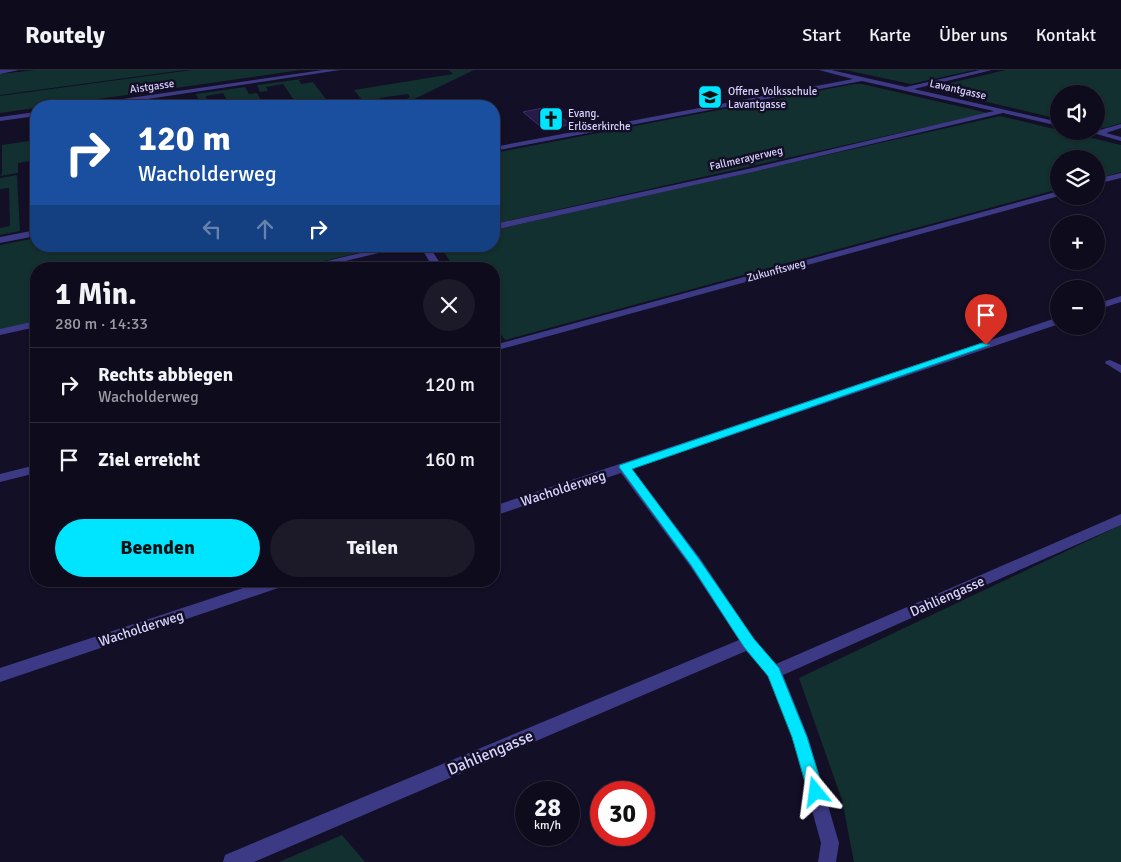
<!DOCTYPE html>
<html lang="de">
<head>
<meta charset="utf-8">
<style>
	body { margin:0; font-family:Signika,sans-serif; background:#1c1929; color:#f1f3f6; height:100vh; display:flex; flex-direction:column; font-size:19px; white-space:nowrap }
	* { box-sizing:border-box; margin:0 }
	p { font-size:16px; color:#9b9ba3 }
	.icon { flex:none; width:28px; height:28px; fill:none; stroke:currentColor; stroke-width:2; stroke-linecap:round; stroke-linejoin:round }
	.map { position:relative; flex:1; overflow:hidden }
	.panel { position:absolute; left:30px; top:192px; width:470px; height:325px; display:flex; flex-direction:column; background:#0e0b1c; border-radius:20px; box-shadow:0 1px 4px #0004,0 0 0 1px #2e2b3b }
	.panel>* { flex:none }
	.hud { position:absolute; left:30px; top:30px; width:470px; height:152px; border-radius:20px; box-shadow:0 1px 4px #0004,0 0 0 1px #2e2b3b; background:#1a4fa0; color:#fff; overflow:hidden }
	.buttons { position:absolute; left:1050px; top:15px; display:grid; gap:10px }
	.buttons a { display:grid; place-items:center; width:55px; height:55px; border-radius:50%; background:#0e0b1c; box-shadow:0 1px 4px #0004,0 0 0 1px #2e2b3b; font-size:25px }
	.speed { position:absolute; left:515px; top:711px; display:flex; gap:10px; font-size:25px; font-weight:700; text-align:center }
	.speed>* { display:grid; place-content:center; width:65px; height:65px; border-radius:50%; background:#0e0b1c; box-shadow:0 1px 4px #0004,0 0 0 1px #2e2b3b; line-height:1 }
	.speed small { font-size:12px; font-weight:400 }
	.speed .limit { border:8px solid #d22; background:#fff; color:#111 }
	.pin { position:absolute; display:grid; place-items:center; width:42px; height:42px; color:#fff; margin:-51px -21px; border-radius:50% 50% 50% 0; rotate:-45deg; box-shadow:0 0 5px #0007 }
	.pin .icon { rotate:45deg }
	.me { position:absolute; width:55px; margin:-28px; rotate:344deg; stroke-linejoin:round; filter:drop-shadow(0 0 4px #0008) }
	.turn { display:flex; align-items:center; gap:18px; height:105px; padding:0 25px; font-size:22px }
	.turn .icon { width:65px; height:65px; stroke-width:2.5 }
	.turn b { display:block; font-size:35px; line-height:42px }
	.lanes { display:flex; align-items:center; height:48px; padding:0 25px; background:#0003; justify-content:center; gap:25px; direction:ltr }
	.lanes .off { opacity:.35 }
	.round { display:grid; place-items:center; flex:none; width:52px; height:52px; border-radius:26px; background:#1c1929 }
	.overview { display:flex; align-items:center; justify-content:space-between; height:85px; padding:0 25px }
	h1 { font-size:30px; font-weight:700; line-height:38px }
	.cta { display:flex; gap:10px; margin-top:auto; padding:10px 25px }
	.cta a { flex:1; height:58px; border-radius:30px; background:#00e5ff; color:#111; font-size:20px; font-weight:700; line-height:58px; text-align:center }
	.cta a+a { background:#1c1929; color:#f1f3f6 }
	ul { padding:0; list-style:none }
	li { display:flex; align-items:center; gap:15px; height:75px; padding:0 25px; border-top:1px solid #2e2b3b }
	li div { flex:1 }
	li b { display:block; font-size:19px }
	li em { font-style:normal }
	header { display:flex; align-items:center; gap:30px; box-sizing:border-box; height:70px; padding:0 25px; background:#0e0b1c; border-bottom:1px solid #2e2b3b }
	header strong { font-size:24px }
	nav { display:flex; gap:28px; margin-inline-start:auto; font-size:18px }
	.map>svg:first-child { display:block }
	.green { fill:#12302f }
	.building { fill:#241b47; stroke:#3b2d73 }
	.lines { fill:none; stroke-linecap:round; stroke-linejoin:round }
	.minor { fill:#3d3a85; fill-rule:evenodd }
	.route { fill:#00e5ff; stroke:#0095a6 }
	.labels { text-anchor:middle; stroke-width:5; stroke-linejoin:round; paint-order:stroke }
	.far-street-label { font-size:11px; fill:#d9d4ff; stroke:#130f26 }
	.far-poi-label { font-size:11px; fill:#d9d4ff; stroke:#130f26; text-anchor:start }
	.street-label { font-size:14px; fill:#d9d4ff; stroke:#130f26 }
	.near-street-label { font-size:16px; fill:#d9d4ff; stroke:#130f26 }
</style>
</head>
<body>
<header>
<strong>Routely</strong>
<nav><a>Start</a><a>Karte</a><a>Über uns</a><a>Kontakt</a></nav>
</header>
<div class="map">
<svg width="1121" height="792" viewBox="0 0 1121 792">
	<rect width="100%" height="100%" fill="#130f26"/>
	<!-- green -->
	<path class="green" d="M 35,0 L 185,0 L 0,25 L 0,4 Z
		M 192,0 L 301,0 L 0,43 L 0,26 Z
		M 449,0 L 474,0 L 408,32 L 403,31 L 410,27 L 408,24 L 379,28 L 387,34 L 405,34 L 400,36 L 367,36 L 354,20 L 453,4 Z
		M 845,0 L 974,0 L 911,14 Z
		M 1006,0 L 1121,0 L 1121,53 L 1104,58 L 1096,57 L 1096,24 L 1059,24 L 1059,49 L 928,18 Z
		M 309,8 L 299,10 L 301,14 L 313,12 L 331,36 L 298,36 L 283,14 L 266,17 L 268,21 L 260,22 L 257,15 Z
		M 854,14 L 862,14 L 988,43 L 494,154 L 494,83 Z
		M 245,17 L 249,24 L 257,23 L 264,36 L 230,36 L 223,23 L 206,26 L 207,30 L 199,31 L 196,24 Z
		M 1000,46 L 1121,75 L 1121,102 L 1096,109 L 1096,89 L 1059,89 L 1059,119 L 505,270 L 494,255 L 494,199 L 455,199 L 440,176 L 494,176 L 494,160 Z
		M 36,70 L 36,90 L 18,93 L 18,103 L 0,106 L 2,103 L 2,75 Z
		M 17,105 L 20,161 L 0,165 L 0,158 L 10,156 L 9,118 L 0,119 L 0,108 Z
		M 36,168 L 36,176 L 390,176 L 288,199 L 36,199 L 36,254 L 0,262 L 0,175 Z
		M 1121,455 L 1121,792 L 854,792 L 842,730 L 799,608 Z
		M 342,765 L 365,792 L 279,792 Z"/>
	<!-- building -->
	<path class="building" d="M 548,37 L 554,41 L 570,54 L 546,61 L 523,42 Z"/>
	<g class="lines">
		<!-- minor -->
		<path class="minor" d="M 0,0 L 19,0 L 0,4 Z
			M 323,0 L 340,0 L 101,36 L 84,36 L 88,34 Z
			M 819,0 L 831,0 L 906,17 L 980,0 L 992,0 L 914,19 L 1059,52 L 1059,56 L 1003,43 L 757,101 L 494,160 L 494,154 L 757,97 L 994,41 L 862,11 L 494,81 L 494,77 L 853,9 Z
			M 36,42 L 36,46 L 0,51 L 0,47 Z
			M 1121,54 L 1121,58 L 1106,63 L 1121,67 L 1121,71 L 1086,61 L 1096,61 Z
			M 1121,103 L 1121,108 L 1096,114 L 1096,109 Z
			M 1059,121 L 1059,126 L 494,281 L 494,275 Z
			M 36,160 L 36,166 L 0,173 L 0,167 Z
			M 390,176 L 408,176 L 312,199 L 293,199 Z
			M 420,176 L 429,176 L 444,199 L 434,199 Z
			M 1121,226 L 1121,232 L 1096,240 L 1096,234 Z
			M 1059,247 L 1059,254 L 632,399 L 700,488 L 754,569 L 776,594 L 1121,444 L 1121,455 L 783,605 L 808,667 L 839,773 L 836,792 L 818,792 L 821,773 L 792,667 L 768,606 L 746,581 L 254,792 L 223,792 L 225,785 L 739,570 L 690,496 L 621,403 L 494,446 L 494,436 Z
			M 36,251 L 36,257 L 0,265 L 0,259 Z
			M 1110,290 L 1121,295 L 1121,303 L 1105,293 L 1106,291 Z
			M 36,395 L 36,403 L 0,412 L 0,404 Z
			M 264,511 L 289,511 L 287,515 L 0,612 L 0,598 Z"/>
	</g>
	<!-- route -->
	<path class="route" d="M 982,273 L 990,275 L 632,399 L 699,489 L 754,569 L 779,598 L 807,667 L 824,722 L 821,727 L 816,729 L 810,727 L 808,722 L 792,667 L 768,606 L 744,577 L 691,495 L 619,397 L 620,395 Z"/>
	<!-- icons -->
	<defs>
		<symbol id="school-square" viewBox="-11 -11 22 22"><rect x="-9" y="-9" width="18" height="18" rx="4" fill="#00e5ff" stroke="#130f26"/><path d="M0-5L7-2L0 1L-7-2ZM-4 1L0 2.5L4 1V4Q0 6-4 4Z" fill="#111"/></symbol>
		<symbol id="church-square" viewBox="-11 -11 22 22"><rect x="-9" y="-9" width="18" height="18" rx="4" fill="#00e5ff" stroke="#130f26"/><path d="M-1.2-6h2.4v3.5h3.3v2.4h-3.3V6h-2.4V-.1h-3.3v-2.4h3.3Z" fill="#111"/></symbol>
	</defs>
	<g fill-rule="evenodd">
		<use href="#school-square" x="696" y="13" width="28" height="28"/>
		<use href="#church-square" x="537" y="35" width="28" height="28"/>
	</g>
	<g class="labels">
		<!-- far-street labels -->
		<g class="far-street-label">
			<text transform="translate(152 16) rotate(-8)" y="4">Aistgasse</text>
			<text transform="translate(958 19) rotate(13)" y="4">Lavantgasse</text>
			<text transform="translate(746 88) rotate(-13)" y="4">Fallmerayerweg</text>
			<text transform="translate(776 200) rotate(-15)" y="4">Zukunftsweg</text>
		</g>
		<!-- far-poi labels -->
		<g class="far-poi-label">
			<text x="728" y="25">Offene Volksschule<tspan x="728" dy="13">Lavantgasse</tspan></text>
			<text x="568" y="47">Evang.<tspan x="568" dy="13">Erlöserkirche</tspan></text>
		</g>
		<!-- street labels -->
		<g class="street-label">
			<text transform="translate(563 418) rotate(-18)" y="5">Wacholderweg</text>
			<text transform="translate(947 526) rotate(-24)" y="5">Dahliengasse</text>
			<text transform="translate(141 558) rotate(-18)" y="5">Wacholderweg</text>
		</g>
		<!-- near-street labels -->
		<g class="near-street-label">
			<text transform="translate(490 682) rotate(-23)" y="6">Dahliengasse</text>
		</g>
	</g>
</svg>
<div class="buttons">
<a><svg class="icon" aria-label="sound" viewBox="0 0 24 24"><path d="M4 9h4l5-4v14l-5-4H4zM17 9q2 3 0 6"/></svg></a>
<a><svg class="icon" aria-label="layers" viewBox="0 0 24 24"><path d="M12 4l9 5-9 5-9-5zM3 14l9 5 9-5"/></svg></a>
<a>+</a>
<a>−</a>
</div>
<div class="speed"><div>28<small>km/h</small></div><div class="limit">30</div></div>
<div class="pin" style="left:986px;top:275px;background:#d93025"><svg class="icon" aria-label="arrive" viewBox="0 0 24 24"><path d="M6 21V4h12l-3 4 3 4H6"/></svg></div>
<svg class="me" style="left:816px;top:722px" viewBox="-20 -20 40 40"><path d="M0-17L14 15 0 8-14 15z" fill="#00e5ff" stroke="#fff" stroke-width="4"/></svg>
<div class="hud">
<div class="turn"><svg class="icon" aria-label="right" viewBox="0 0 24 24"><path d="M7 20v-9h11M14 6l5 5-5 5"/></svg><div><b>120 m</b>Wacholderweg</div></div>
<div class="lanes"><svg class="icon off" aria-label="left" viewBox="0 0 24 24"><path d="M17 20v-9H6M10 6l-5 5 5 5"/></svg><svg class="icon off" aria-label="ahead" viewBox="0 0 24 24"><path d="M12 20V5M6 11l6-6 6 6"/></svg><svg class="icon" aria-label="right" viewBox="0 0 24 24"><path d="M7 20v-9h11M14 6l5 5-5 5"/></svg></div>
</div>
<section class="panel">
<div class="overview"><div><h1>1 Min.</h1><p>280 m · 14:33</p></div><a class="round"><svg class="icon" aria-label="close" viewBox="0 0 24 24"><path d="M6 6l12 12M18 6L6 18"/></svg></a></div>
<ul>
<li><svg class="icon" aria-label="right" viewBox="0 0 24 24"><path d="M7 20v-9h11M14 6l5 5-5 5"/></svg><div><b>Rechts abbiegen</b><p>Wacholderweg</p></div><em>120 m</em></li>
<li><svg class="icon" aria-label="arrive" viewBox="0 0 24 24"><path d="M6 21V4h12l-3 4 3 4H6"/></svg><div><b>Ziel erreicht</b></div><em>160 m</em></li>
</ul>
<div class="cta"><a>Beenden</a><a>Teilen</a></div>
</section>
</div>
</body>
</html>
